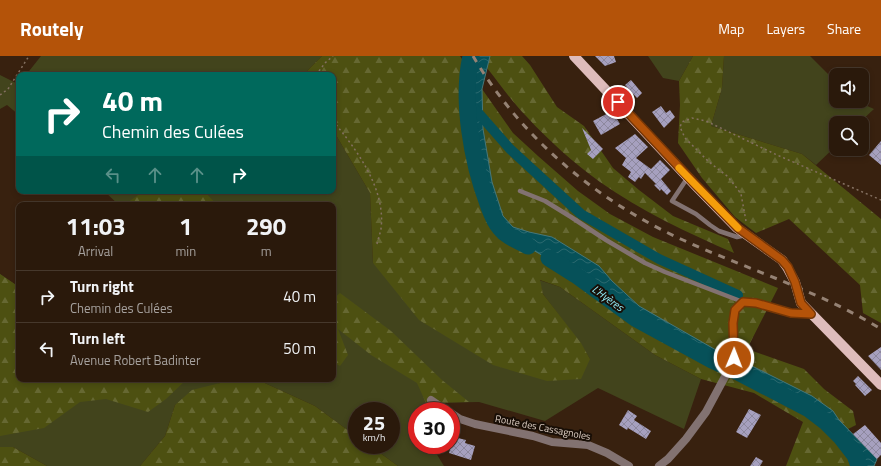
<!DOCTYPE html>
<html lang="en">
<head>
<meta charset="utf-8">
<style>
	body { margin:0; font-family:"Titillium Web",sans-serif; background:#362619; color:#f1f3f6; height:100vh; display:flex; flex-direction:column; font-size:15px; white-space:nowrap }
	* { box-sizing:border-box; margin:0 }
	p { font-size:13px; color:#a5a09d }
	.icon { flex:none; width:22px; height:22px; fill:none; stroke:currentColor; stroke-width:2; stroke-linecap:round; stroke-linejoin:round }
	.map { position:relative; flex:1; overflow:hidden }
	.panel { position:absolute; left:16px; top:146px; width:320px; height:180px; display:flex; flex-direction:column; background:#2a190b; border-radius:8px; box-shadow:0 2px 6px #0003,0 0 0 1px #46382c }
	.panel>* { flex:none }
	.banner { position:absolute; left:16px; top:16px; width:320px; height:122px; border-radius:8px; box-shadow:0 2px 6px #0003,0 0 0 1px #46382c; background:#00695c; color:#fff; overflow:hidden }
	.buttons { position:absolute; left:829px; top:12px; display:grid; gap:8px }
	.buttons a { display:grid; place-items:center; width:40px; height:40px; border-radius:8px; background:#2a190b; box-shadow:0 2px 6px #0003,0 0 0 1px #46382c; font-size:20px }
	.speed { position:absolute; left:348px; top:346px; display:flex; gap:8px; font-size:20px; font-weight:700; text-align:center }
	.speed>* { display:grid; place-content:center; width:52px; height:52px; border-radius:50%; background:#2a190b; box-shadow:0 2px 6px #0003,0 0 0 1px #46382c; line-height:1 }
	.speed small { font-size:10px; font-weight:400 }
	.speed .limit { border:6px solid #d22; background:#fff; color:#111 }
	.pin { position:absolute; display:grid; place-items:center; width:34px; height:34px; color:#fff; margin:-17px; border:2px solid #fff; border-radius:50%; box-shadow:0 1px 4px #0007 }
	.me { position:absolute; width:44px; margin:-22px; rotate:1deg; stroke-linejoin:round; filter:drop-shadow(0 0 3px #0008) }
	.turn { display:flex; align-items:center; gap:14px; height:84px; padding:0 20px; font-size:18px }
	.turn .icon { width:52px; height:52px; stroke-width:2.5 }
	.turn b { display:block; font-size:28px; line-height:34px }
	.lanes { display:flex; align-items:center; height:38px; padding:0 20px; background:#0003; justify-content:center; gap:20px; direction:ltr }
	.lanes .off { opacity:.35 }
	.eta { display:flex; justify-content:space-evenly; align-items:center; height:68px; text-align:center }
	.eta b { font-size:24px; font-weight:700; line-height:28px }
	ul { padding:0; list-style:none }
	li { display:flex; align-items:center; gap:12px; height:52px; padding:0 20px; border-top:1px solid #46382c }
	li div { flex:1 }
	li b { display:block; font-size:15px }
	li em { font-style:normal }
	header { display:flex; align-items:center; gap:24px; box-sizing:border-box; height:56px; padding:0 20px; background:#b45309; color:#fff }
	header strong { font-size:19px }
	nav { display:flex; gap:22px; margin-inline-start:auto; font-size:14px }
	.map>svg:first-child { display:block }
	.green { fill:#42441c }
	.forest { fill:url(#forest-firs) }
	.water { fill:url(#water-waves); stroke:#477779 }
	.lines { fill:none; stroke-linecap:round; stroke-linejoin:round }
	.canal { stroke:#065159; stroke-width:10 }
	.river { stroke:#065159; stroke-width:17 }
	.building { fill:url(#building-cross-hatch) }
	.path { stroke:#847061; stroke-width:1.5; stroke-dasharray:2 3; stroke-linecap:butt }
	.service { stroke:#827271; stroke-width:4.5 }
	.minor { stroke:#827271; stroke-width:8 }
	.primary { stroke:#debcbb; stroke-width:10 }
	.rail { stroke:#958274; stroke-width:3; stroke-dasharray:7 7; stroke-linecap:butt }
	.route-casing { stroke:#753606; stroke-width:10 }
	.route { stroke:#b45309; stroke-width:7 }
	.slow { stroke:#f59e0b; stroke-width:7 }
	.labels { text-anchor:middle; stroke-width:4; stroke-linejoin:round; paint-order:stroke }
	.street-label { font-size:10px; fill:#decfc4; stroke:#180e06 }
	.water-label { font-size:11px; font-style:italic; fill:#92effc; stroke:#180e06 }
</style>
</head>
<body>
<header>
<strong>Routely</strong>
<nav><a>Map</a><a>Layers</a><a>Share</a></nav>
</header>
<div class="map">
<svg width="881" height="410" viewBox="0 0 881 410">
	<defs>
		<pattern id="forest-firs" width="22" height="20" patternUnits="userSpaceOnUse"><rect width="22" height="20" fill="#4d5011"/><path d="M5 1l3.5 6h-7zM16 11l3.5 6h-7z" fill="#666832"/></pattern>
		<pattern id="water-waves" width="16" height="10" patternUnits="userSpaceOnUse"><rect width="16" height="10" fill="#065159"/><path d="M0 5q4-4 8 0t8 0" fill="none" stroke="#2a696f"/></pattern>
		<pattern id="building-cross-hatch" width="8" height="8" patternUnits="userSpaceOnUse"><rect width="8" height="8" fill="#a6a0bf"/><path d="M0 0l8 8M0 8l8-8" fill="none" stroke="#8d889e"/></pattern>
	</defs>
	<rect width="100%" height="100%" fill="#38210f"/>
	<!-- green -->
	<path class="green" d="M 41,0 L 322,0 L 303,19 L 26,19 Z
		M 648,0 L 693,0 L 679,25 L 663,22 Z
		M 724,0 L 810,0 L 836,26 L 836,45 L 856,45 L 874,53 L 859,67 L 836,67 L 836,90 L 816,109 L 802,98 L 711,70 L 722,32 Z
		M 0,19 L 18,28 L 19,27 L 19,59 L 7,49 L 0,53 Z
		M 333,74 L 370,137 L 373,207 L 590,303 L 580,287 L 543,238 L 539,224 L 560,231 L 655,299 L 701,323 L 684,373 L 598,332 L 545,365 L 479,346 L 426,347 L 427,355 L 417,355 L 417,389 L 431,389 L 444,410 L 398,410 L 369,389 L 391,389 L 391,355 L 357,355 L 357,381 L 315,350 L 256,323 L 333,323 L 333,149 L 119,149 L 104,135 L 333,135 Z
		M 0,218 L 19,231 L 19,323 L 248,323 L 220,327 L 175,349 L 165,380 L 140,410 L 47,410 L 13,391 L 0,391 Z"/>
	<!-- forest -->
	<path class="forest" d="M 322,0 L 460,0 L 482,33 L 513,77 L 538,100 L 578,135 L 610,158 L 653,181 L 778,232 L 747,293 L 804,313 L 824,333 L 853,355 L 856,369 L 848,373 L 837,376 L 859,407 L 859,410 L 786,410 L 803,366 L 754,337 L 701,323 L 655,299 L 560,231 L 540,224 L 543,238 L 581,287 L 590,303 L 581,323 L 547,325 L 493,309 L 419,264 L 373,207 L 370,137 L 333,74 L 333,19 L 303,19 Z
		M 490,0 L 522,0 L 530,9 L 557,51 L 584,70 L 613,112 L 639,134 L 673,160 L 728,183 L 734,197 C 688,177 641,155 600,126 C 574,107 549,85 527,61 C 512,46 500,28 487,12 Z
		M 693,0 L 724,0 L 722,32 L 711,70 L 802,98 L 881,163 L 881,267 L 863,257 L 860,229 L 789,163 L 756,177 L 735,161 L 702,122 L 678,87 L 680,49 L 679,25 Z
		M 144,135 L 204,135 L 217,149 L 124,149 Z
		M 0,218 L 19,231 L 19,323 L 187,323 L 166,343 L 148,356 L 106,343 L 80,346 L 44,372 L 0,380 Z
		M 340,237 L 391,275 L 442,324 L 469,346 L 426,347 L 417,327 L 371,299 L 338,273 L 348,299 L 340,310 L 333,306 L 333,243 Z
		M 248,323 L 256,323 L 315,350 L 357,381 L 357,389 L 369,389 L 398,410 L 140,410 L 165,380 L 175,349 L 192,334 L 220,327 Z
		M 0,391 L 13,391 L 47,410 L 0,410 Z"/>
	<!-- water -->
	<path class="water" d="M 471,0 L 490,0 L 482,33 L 483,73 L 492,126 L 503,160 L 513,171 L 529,176 L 552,181 L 599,210 L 612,225 L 639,250 L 730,302 L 734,306 L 744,306 L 812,340 L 833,355 L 839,364 L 877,403 L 874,410 L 859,410 L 855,399 L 841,381 L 826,366 L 809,353 L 738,316 L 712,304 L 635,262 L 576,219 L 509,180 C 502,175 497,169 493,162 C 478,131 467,76 467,43 C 467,29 469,14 471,0 Z"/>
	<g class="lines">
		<!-- canal -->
		<path class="canal" d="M 467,44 L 510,93 L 581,158 L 659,203 L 738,239"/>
		<!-- river -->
		<path class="river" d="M 471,0 C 461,44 472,106 488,148 C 491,156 494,165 500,172 C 507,181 519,185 528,190
			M 549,202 L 576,219 L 635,262 L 712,304 L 738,316 L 809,353 L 826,366 L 841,381 L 855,399 L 859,410"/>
	</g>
	<!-- building -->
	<path class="building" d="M 595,0 L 614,0 L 616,6 L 605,10 Z
		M 631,24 L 642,37 L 637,42 L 625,29 Z
		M 661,50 L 666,57 L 670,54 L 675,61 L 664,72 L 652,56 Z
		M 612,55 L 620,68 L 601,79 L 593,65 Z
		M 582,72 L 603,93 L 593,103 L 587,98 L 591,94 Z
		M 635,78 L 648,91 L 636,102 L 651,113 L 660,104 L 670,114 L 661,123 L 671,135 L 667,139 L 661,133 L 660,135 L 654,129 L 656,128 L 645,117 L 641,123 L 639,121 L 635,126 L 628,121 L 631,116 L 622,109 L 626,102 L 615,92 Z
		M 881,85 L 881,109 L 869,99 Z
		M 881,291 L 881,314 L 868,300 Z
		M 858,320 L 872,334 L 865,340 L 855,329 L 856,328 L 853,325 Z
		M 749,353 L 761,359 L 747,382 L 736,376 Z
		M 628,354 L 637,360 L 634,364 L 651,375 L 646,383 L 628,372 L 627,374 L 619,369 Z
		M 865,369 L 881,387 L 881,399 L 877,403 L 853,378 Z
		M 454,381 L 466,384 L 465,387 L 475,390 L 471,404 L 449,397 Z
		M 756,401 L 763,405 L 760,410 L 750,410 Z"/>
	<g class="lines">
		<!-- path -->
		<path class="path" d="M 316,19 L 325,7 L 333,0
			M 0,39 L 8,33 L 29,0
			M 333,65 C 357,94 386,133 381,173 C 380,178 378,183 377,188
			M 746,165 L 741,138 L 736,131 L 727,120 L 709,106 L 685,82 L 680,71 L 682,66 L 692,62 L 706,65 L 777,99 L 881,144"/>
		<!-- service -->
		<path class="service" d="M 688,121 L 672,145 L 696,158 L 710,169 L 719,175 L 737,181 L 746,179
			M 520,135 L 545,145 L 571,161 L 606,184 L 645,207 L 665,216 L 743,246"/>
		<!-- minor -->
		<path class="minor" d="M 431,344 L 447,355
			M 451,357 L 460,363 L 475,368 L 533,380 L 552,386 L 588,389 L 607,397 L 629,410
			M 659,410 L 668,403 L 686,383 L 706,356 L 728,315 L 734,303 L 733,267 L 735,253 L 743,246 L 756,247 L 791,257 L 811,258"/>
		<!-- primary -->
		<path class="primary" d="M 574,0 L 695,129 L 737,172 L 782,204 L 787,211 L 795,226 L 801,247 L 881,329"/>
		<!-- rail -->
		<path class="rail" d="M 473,0 C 521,82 597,145 683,184 C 749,214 819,235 881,273"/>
	</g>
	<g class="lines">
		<defs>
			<path id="route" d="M 618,46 L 695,128 L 738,172 L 782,204 L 788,211 L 795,226 L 801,247 L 811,258 L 791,257 L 756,247 L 743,246 L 735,254 L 733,267 L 734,302"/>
		</defs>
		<!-- route casing -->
		<use href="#route" class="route-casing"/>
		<!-- route -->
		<use href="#route" class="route"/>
		<!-- slow -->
		<path class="slow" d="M 679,112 L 738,172"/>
	</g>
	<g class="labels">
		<!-- street labels -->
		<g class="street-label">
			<text transform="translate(543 371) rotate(11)" y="4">Route des Cassagnoles</text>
		</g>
		<!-- water labels -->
		<g class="water-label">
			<text transform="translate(608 242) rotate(36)" y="4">L'Hyères</text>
		</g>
	</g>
</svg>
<div class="buttons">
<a><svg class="icon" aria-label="sound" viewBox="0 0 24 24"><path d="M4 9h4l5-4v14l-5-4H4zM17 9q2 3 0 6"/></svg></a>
<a><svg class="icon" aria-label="search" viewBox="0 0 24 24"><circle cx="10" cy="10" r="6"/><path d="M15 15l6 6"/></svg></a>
</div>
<div class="speed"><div>25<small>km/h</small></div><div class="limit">30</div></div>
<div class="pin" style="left:618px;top:46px;background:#d93025"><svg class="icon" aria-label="arrive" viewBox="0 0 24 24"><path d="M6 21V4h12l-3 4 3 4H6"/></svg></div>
<svg class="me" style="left:734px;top:302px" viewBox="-20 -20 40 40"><circle r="17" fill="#b45309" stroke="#fff" stroke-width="3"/><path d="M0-11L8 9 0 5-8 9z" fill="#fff"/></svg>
<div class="banner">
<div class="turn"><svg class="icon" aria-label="right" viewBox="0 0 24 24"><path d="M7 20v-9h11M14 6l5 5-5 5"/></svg><div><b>40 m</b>Chemin des Culées</div></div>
<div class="lanes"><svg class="icon off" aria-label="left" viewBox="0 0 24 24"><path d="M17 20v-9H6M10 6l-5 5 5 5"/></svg><svg class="icon off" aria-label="ahead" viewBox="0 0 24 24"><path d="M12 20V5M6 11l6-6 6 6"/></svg><svg class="icon off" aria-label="ahead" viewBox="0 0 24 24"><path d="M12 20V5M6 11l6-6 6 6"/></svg><svg class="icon" aria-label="right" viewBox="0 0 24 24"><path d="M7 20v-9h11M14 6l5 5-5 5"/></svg></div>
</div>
<section class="panel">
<div class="eta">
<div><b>11:03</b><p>Arrival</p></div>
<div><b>1</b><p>min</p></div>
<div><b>290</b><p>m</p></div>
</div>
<ul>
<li><svg class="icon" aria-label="right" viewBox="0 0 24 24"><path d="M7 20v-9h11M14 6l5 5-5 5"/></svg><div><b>Turn right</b><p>Chemin des Culées</p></div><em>40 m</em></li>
<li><svg class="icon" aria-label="left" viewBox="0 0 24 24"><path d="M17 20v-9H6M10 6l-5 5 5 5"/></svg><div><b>Turn left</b><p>Avenue Robert Badinter</p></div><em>50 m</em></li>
</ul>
</section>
</div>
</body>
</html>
